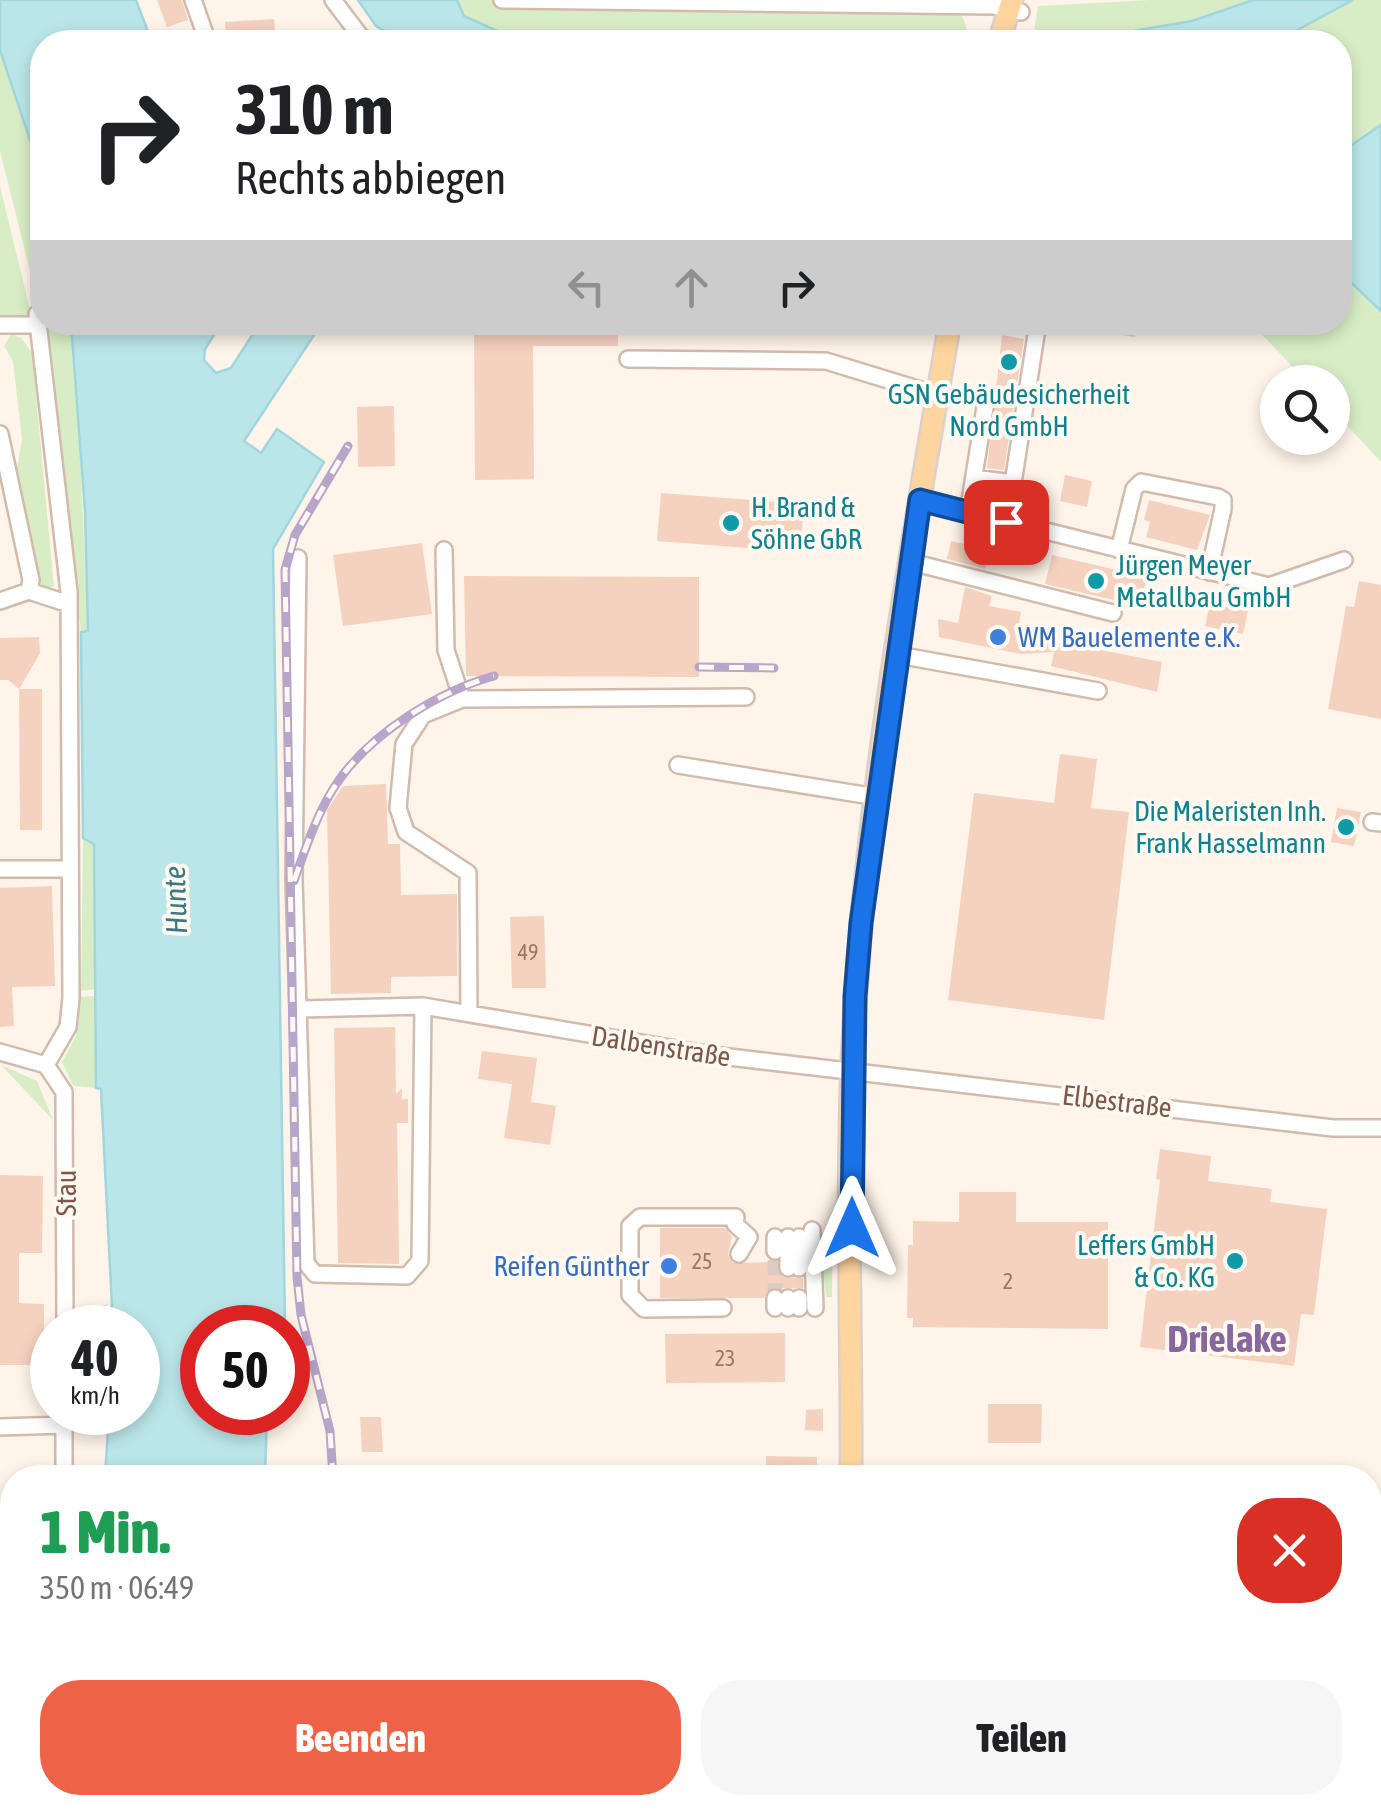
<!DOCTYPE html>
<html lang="de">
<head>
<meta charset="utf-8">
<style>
	body { margin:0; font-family:"Asap Condensed",sans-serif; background:#f6f6f6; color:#202124; height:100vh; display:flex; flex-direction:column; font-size:38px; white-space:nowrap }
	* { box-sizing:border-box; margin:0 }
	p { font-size:32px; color:#757577 }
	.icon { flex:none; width:55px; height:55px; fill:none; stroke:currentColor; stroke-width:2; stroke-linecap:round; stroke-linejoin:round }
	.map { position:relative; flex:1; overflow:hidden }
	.side { position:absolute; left:0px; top:1465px; width:1382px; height:350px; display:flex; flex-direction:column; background:#fff; border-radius:40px 40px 0 0; box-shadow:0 5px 15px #0003 }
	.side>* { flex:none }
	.top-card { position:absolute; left:30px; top:30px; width:1322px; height:305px; border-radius:40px; box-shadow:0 5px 15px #0003; background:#fff; color:#202124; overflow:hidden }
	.fabs { position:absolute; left:1260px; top:365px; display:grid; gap:20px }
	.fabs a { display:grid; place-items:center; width:90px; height:90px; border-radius:50%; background:#fff; box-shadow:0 5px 15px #0003; font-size:50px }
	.speed { position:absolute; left:30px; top:1305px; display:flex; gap:20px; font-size:50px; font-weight:700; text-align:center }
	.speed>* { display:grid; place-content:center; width:130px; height:130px; border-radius:50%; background:#fff; box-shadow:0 5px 15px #0003; line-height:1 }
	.speed small { font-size:25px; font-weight:400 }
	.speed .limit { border:15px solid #d22; background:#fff; color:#111 }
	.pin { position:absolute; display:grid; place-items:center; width:85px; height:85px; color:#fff; margin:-42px; border-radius:20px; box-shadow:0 5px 15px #0006 }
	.me { position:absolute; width:110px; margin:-55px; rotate:0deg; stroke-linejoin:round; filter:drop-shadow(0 0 8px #0008) }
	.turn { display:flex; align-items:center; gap:35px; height:210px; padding:0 40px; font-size:45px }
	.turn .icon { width:130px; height:130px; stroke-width:2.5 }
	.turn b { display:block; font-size:70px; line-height:85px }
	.lanes { display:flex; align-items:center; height:95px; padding:0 40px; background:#0003; justify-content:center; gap:50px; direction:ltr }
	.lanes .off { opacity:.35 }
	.round { display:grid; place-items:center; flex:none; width:105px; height:105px; border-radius:40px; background:#f6f6f6 }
	.overview { display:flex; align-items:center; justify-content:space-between; height:170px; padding:0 40px }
	h1 { font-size:60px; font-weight:800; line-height:75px; color:#1e9e55 }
	.action { display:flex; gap:20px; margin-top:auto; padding:20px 40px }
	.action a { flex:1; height:115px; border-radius:40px; background:#ee6348; color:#fff; font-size:40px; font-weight:800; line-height:115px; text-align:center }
	.action a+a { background:#f6f6f6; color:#202124 }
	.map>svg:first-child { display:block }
	.green { fill:#d8edc6 }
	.water { fill:#bbe6e9; stroke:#a1d6dc; stroke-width:2.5 }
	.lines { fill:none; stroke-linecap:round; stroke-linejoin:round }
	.stream { stroke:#a1d6dc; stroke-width:5 }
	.building { fill:#f5d1bf }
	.minor-tunnel { stroke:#ddcdc1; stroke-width:15; stroke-dasharray:15 8; stroke-linecap:butt }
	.minor-casing { stroke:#d2bbad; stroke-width:20 }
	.major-casing { stroke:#dad0cc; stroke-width:25 }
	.minor { stroke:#fff; stroke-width:15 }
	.major { stroke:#ffd59f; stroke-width:20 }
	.rail-casing { stroke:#b7a5ca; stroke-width:9 }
	.rail { stroke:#fff9f1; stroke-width:5; stroke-dasharray:15; stroke-linecap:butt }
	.route-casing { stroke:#114b97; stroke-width:25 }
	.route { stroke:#1a73e8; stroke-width:18 }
	.culture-dot { fill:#0f9aa8; stroke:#fff9f1; stroke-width:4 }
	.shop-dot { fill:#3f7fe0; stroke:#fff9f1; stroke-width:4 }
	.labels { text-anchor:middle; stroke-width:8; stroke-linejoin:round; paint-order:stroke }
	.number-label { font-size:22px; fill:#9a7667 }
	.culture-label { font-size:28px; fill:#0d838f; stroke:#fff9f1; text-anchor:start }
	.shop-label { font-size:28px; fill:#366cbe; stroke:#fff9f1; text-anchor:start }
	.street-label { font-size:28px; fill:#7b584a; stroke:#fff9f1 }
	.water-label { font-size:30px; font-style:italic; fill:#3c7981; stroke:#fff9f1 }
	.district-label { font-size:38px; font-weight:bold; fill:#88669e; stroke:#fff9f1 }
</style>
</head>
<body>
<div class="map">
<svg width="1381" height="1815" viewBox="0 0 1381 1815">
	<rect width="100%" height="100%" fill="#fef4e9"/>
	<!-- green -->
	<path class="green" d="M 457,0 L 933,0 L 963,17 L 968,34 L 504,34 L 464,16 Z
		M 1150,0 L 1253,0 C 1189,37 1105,31 1034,31 L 1038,6 Z
		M 1353,0 L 1381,0 L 1381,125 L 1340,153 L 1340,42 L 1275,42 Z
		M 0,50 L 42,176 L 42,304 L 38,302 L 0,151 Z
		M 0,186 L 31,314 L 0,317 Z
		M 1340,272 L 1381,311 L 1381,462 L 1333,410 L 1332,382 L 1307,382 L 1251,323 L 1340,322 Z
		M 47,323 L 71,323 L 75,338 L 88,632 L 81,632 Z
		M 11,334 L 21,338 L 32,353 L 54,587 L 37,587 L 14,486 L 22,440 L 13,361 L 4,346 Z
		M 83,838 L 94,844 L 95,989 L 81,991 Z
		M 95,996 L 96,1088 L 73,1086 L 62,1062 L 76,1036 L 76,997 Z
		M 1,1065 L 37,1081 L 53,1120 Z
		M 832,1236 L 832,1297 L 826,1297 L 819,1237 Z
		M 396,1803 L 466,1803 L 469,1815 L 411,1815 Z
		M 883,1803 L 883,1802 L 1016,1803 L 1015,1815 L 885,1815 Z"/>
	<!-- water -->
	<path class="water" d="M 0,0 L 136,0 L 152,42 L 42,42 L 42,176 L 0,50 Z
		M 358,0 L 457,0 L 464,16 L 504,34 L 1133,31 L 1192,21 L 1253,0 L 1353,0 L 1275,42 L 404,42 L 376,26 Z
		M 1381,125 L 1381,311 L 1340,272 L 1340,153 Z
		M 71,323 L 222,323 L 205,349 L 204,360 L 216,373 L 231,368 L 260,323 L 322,323 L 244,441 L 261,453 L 277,429 L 324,462 L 273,549 L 285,1327 L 202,1328 L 202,1412 L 267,1413 L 265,1477 L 105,1477 L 109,1413 L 138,1412 L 138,1328 L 113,1327 L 101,1089 L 96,1088 L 94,844 L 83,838 L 81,632 L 88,631 L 85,511 Z
		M 370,1802 L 385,1815 L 111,1815 L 109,1803 Z"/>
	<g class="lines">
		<!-- stream -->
		<path class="stream" d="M 886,1807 L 901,1815"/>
	</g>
	<!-- building -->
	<path class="building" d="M 157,0 L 182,0 L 188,20 L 167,27 Z
		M 274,19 L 276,42 L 226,42 L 225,22 Z
		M 474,322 L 618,322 L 618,346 L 533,346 L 534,479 L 475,480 Z
		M 1090,322 L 1137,322 L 1135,337 L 1090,330 Z
		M 1002,335 L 1024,339 L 1004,470 L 987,468 Z
		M 394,406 L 395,466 L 358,467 L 357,407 Z
		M 1065,475 L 1092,481 L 1087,507 L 1060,501 Z
		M 661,493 L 804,504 L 800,552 L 657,541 Z
		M 1149,500 L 1210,515 L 1197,550 L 1146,537 L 1150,522 L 1144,520 Z
		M 951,541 L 990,550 L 985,569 L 947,559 Z
		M 422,543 L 432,614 L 343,626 L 333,555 Z
		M 1052,555 L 1147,577 L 1140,606 L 1045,584 Z
		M 464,576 L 699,577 L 699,677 L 466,676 Z
		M 1359,581 L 1381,585 L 1381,719 L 1328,709 L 1346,606 L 1354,607 Z
		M 965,587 L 992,596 L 989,606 L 1021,612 L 1018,629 L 1045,634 L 1044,639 L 1162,662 L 1157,692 L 1051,666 L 1054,652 L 1021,654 L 939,637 L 938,619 L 958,623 Z
		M 1210,603 L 1248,611 L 1243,634 L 1205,626 Z
		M 39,637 L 40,653 L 19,689 L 8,680 L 0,680 L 0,638 Z
		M 19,689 L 42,689 L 42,830 L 20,830 Z
		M 1060,754 L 1097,759 L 1091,808 L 1129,812 L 1104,1020 L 948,1000 L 974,793 L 1054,803 Z
		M 386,784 L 388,844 L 400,844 L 401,895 L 457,894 L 457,976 L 391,977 L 391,993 L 331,994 L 327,810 L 343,786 Z
		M 1337,808 L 1361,812 L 1354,846 L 1331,842 Z
		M 52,886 L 55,986 L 12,987 L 14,1026 L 0,1027 L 0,888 Z
		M 544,916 L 546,988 L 512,988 L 510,917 Z
		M 395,1027 L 396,1094 L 402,1088 L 402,1099 L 408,1099 L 408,1123 L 397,1123 L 399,1264 L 338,1263 L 334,1028 Z
		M 482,1051 L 537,1058 L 531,1102 L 556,1106 L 550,1145 L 504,1138 L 512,1084 L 478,1079 Z
		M 1160,1149 L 1211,1156 L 1208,1181 L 1272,1189 L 1270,1202 L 1327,1209 L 1314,1315 L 1301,1314 L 1294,1366 L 1140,1347 L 1160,1180 L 1156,1179 Z
		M 0,1175 L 43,1176 L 42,1253 L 19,1253 L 19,1303 L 44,1304 L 44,1365 L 0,1365 Z
		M 959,1192 L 1016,1192 L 1016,1222 L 1108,1222 L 1108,1329 L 913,1327 L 913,1318 L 907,1318 L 908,1245 L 913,1245 L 913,1221 L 959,1222 Z
		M 660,1228 L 725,1228 L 732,1237 L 728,1255 L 733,1263 L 777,1262 L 782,1277 L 803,1278 L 803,1288 L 770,1288 L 764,1298 L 660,1298 Z
		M 87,1305 L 107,1305 L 107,1328 L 87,1328 Z
		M 785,1333 L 785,1382 L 666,1383 L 665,1334 Z
		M 988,1404 L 1042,1404 L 1041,1443 L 988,1443 Z
		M 823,1409 L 823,1431 L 805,1430 L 806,1410 Z
		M 360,1417 L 381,1417 L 383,1452 L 362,1452 Z
		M 766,1456 L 817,1457 L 817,1478 L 766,1478 Z
		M 6,1591 L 12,1592 L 12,1718 L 0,1720 L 0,1593 Z
		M 536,1802 L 612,1802 L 613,1807 L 581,1815 L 539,1815 Z
		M 727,1802 L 784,1802 L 787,1815 L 696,1815 L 695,1811 Z"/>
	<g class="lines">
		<!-- minor-tunnel -->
		<path class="minor-tunnel" d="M 775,1298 L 775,1251"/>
		<defs>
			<path id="minor" d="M 193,0 L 204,31
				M 333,0 L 361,37 L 371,42
				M 502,0 L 994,6 L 1021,12
				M 37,314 L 69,592 L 71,998 L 68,1027 L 46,1065
				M 0,325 L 39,325
				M 628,359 L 826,361 L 937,395
				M 0,434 L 31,580 L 29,591 L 0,601
				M 974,478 L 1013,483
				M 920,500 L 1269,586 L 1344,560
				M 968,513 L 987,395
				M 1007,522 L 1038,322
				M 444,550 L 446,650 L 462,699
				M 1119,550 L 1134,489 L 1141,482 L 1218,497 L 1223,500 L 1223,509 L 1209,572
				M 298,558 L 294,880 L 306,1263 L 315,1274 L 407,1276 L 420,1261 L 423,1006
				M 911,562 L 1113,613
				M 29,591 L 69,604
				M 898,655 L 1098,691
				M 678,765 L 877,797
				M 1372,822 L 1381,823
				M 0,869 L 70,869
				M 301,1009 L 423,1006 L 712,1055 L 1333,1128 L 1381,1128
				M 469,1013 L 468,873 L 406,832 L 398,808 L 404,744 L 423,715 L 462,699 L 746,697
				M 0,1052 L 46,1065 L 64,1092 L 65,1328
				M 812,1230 L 815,1308
				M 775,1251 L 775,1237
				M 739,1254 L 749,1237
				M 788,1268 L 788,1237
				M 799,1268 L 799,1237
				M 775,1298 L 775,1308
				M 788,1298 L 788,1308
				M 799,1298 L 799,1308
				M 723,1308 L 644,1309 L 630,1295 L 630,1226 L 640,1217 L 736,1217 L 735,1224 L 749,1237
				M 0,1427 L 64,1425
				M 851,1477 L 909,1478
				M 64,1478 L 64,1412
				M 90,1802 L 92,1815
				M 387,1802 L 401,1815
				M 806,1802 L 808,1815"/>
			<path id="major" d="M 999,42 L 1012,0
				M 851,1478 C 852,1316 844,1152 856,992 C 871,768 912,543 950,322
				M 861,1802 L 863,1815"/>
		</defs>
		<!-- minor casing -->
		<use href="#minor" class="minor-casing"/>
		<!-- major casing -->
		<use href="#major" class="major-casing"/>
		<!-- minor -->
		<use href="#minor" class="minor"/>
		<!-- major -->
		<use href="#major" class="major"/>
		<defs>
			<path id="rail" d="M 699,667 L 774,668
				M 294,881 C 306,847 318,810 339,780 C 372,733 439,691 494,676
				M 333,1478 L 330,1431 L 301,1315 L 297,1277 L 285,570 L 295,535 L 348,446
				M 500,1802 L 508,1815
				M 1365,1815 L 1381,1802"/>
		</defs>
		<!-- rail casing -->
		<use href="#rail" class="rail-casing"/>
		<!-- rail -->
		<use href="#rail" class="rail"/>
	</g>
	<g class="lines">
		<defs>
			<path id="route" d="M 852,1228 L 855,996 L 861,923 L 920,500 L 1006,522"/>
		</defs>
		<!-- route casing -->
		<use href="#route" class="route-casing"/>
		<!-- route -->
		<use href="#route" class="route"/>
	</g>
	<!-- markers -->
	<g class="culture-dot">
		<circle cx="1009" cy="362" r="10"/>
		<circle cx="731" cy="523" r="10"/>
		<circle cx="1096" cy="581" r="10"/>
		<circle cx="1346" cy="827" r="10"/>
		<circle cx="1235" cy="1261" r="10"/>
	</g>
	<g class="shop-dot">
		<circle cx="998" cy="637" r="10"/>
		<circle cx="669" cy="1266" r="10"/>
	</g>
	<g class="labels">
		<!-- number labels -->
		<g class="number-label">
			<text x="528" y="960">49</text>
			<text x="702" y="1269">25</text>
			<text x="1008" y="1289">2</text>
			<text x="725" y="1366">23</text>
		</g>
		<!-- culture labels -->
		<g class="culture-label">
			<text x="1009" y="404" text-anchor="middle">GSN Gebäudesicherheit<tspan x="1009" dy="32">Nord GmbH</tspan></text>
			<text x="751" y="517">H. Brand &amp;<tspan x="751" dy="32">Söhne GbR</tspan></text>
			<text x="1116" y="575">Jürgen Meyer<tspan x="1116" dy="32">Metallbau GmbH</tspan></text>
			<text x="1326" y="821" text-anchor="end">Die Maleristen Inh.<tspan x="1326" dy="32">Frank Hasselmann</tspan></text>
			<text x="1215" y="1255" text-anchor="end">Leffers GmbH<tspan x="1215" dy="32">&amp; Co. KG</tspan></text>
		</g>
		<!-- shop labels -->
		<g class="shop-label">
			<text x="1018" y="647">WM Bauelemente e.K.</text>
			<text x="649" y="1276" text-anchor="end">Reifen Günther</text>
		</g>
		<!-- street labels -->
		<g class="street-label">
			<text transform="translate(661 1046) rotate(9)" y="10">Dalbenstraße</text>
			<text transform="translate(1117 1101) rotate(7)" y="10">Elbestraße</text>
			<text transform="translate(66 1193) rotate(-90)" y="10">Stau</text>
		</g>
		<!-- water labels -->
		<g class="water-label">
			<text transform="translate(176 900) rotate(-92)" y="10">Hunte</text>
		</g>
		<!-- district labels -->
		<g class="district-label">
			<text x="1227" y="1352">Drielake</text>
		</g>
	</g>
</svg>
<div class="fabs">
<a><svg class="icon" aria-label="search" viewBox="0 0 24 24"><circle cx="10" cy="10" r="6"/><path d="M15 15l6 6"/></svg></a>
</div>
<div class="speed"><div>40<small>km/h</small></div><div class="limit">50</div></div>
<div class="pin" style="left:1006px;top:522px;background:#d93025"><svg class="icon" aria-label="arrive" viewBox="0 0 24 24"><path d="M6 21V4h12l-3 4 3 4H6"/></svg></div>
<svg class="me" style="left:852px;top:1228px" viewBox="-20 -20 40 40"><path d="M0-17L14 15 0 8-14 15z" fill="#1a73e8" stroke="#fff" stroke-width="4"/></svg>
<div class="top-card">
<div class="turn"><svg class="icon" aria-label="right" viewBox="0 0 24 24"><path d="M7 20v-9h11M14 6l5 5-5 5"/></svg><div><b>310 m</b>Rechts abbiegen</div></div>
<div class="lanes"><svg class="icon off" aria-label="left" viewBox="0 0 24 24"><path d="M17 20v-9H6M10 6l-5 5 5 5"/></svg><svg class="icon off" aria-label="ahead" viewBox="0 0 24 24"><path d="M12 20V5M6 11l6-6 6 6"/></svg><svg class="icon" aria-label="right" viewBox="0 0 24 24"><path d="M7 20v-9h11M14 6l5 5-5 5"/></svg></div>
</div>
<section class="side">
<div class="overview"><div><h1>1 Min.</h1><p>350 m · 06:49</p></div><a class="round" style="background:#d93025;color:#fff"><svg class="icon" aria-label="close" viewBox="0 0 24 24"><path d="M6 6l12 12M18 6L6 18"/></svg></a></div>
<div class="action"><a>Beenden</a><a>Teilen</a></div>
</section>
</div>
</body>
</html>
